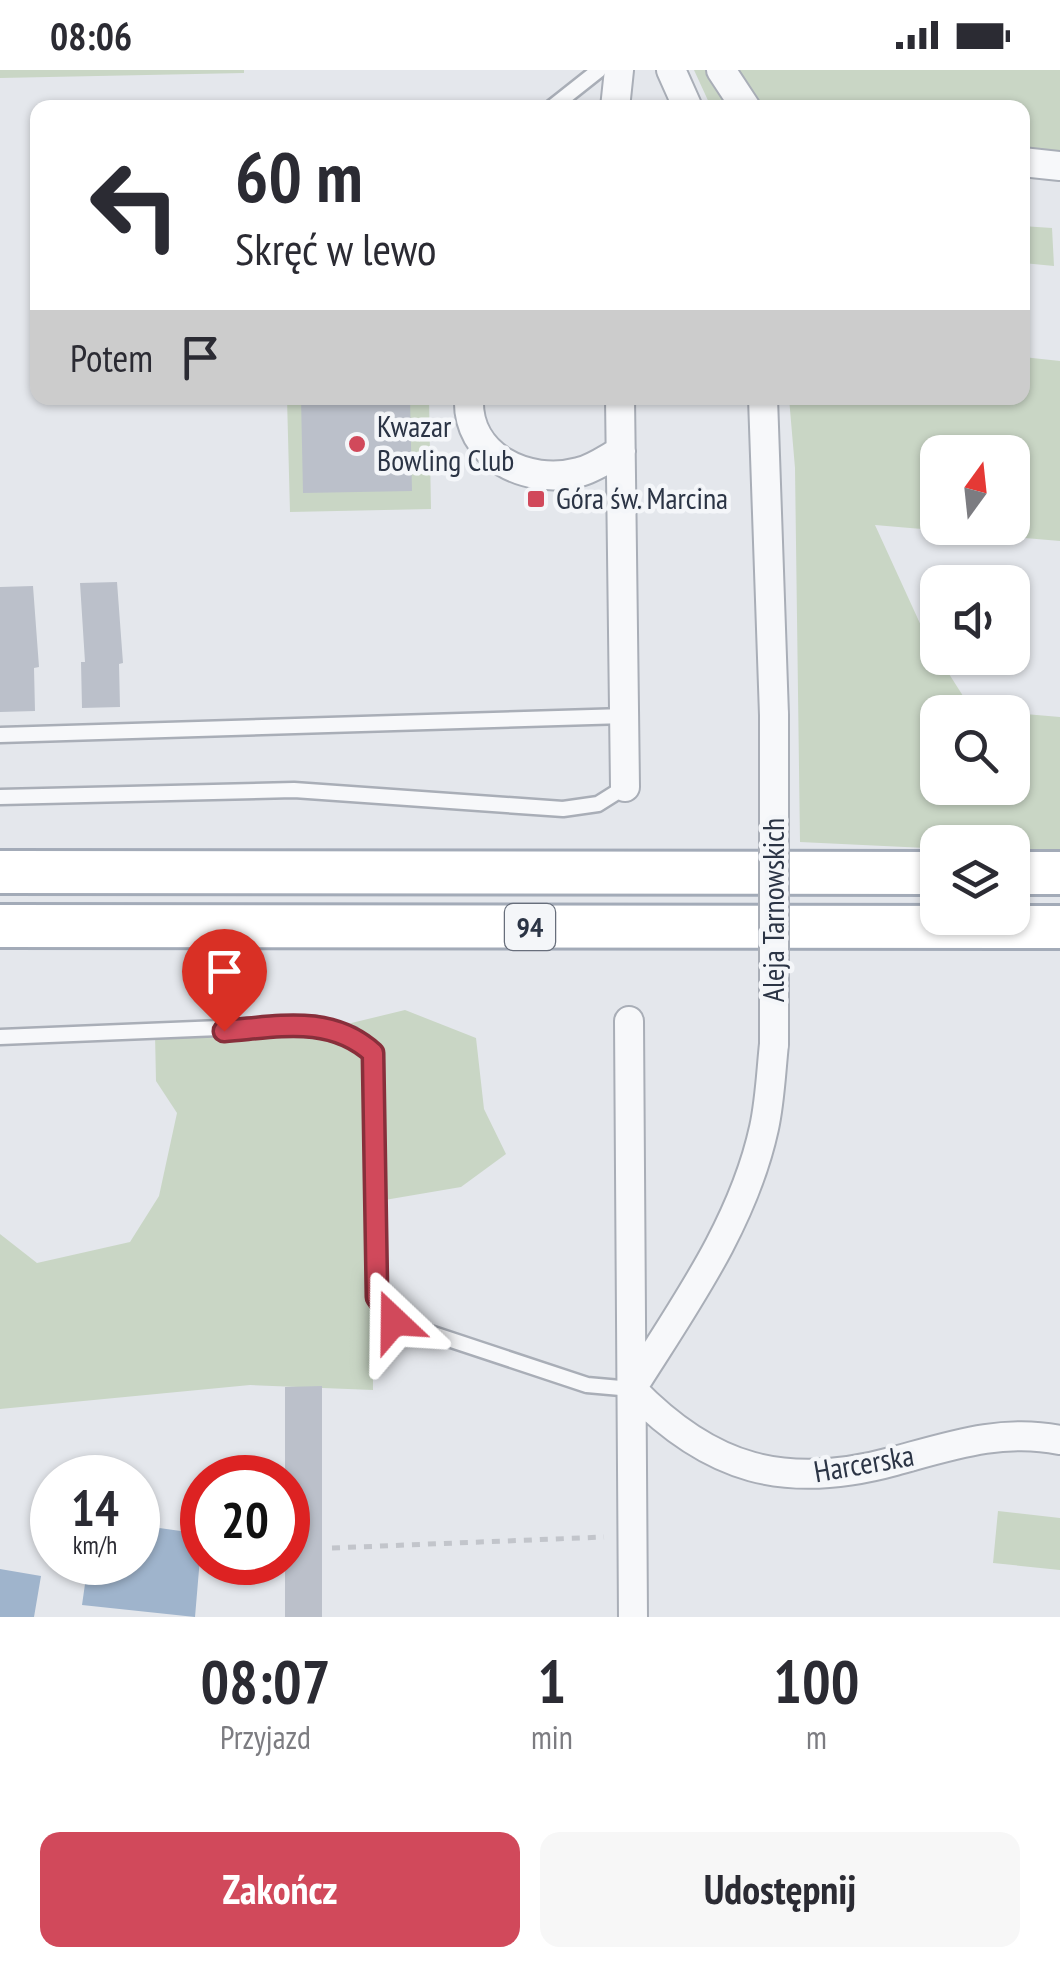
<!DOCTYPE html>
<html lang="pl">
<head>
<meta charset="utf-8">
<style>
	body { margin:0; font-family:"PT Sans Narrow",sans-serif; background:#f7f7f7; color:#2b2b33; height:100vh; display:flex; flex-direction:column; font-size:38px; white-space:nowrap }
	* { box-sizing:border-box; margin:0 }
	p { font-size:32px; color:#7c7c81 }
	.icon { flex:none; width:55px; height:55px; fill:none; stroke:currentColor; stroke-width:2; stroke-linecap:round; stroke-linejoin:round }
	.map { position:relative; height:1547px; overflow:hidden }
	.side { display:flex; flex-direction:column; background:#fff; flex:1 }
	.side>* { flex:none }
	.guide { position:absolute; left:30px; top:30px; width:1000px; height:305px; border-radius:20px; box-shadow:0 2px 8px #0004; background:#fff; color:#2b2b33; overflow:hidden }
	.needle { width:65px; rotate:15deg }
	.tools { position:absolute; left:920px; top:365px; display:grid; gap:20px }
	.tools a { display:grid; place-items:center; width:110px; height:110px; border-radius:20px; background:#fff; box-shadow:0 2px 8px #0004; font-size:50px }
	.speed { position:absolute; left:30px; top:1385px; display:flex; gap:20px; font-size:50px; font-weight:700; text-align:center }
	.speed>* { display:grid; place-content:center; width:130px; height:130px; border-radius:50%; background:#fff; box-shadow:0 2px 8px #0004; line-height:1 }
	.speed small { font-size:25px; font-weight:400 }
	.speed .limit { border:15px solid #d22; background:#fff; color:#111 }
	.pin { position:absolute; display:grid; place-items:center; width:85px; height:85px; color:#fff; margin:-102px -42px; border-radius:50% 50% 50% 0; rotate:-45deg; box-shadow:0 0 10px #0007 }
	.pin .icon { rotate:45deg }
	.me { position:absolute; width:110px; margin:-55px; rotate:337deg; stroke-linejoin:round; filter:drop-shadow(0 0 8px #0008) }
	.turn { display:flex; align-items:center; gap:35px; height:210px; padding:0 40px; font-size:45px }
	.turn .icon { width:130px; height:130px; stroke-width:2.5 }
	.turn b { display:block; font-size:70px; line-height:85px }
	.then { display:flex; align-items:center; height:95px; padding:0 40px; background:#0003; gap:20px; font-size:38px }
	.eta { display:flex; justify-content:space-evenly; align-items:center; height:170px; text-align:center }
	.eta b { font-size:60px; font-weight:700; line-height:70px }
	.action { display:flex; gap:20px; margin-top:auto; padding:20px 40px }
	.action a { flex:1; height:115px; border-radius:20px; background:#d1495b; color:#fff; font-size:40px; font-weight:700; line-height:115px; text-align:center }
	.action a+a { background:#f7f7f7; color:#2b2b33 }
	.status { display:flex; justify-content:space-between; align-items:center; height:70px; padding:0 50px; background:#fff; direction:ltr }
	.status svg { height:28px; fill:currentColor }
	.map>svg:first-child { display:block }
	.green { fill:#c9d6c5; fill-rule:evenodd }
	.water { fill:#9fb4cc }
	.building { fill:#bbc0ca }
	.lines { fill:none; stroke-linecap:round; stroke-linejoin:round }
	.lane-casing { stroke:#a9aeb7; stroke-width:19 }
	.street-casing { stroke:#a9aeb7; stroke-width:32 }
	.primary-casing { stroke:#a3abb8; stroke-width:48 }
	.path { stroke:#c2c5cb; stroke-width:5; stroke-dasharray:8 8; stroke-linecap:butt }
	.lane { stroke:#f7f8fa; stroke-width:14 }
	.street { stroke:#f7f8fa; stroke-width:28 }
	.primary { stroke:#fff; stroke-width:42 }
	.street-bridge-casing { stroke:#a9aeb7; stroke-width:32; stroke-linecap:butt }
	.street-bridge { stroke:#f7f8fa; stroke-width:28 }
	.route-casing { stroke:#882f3b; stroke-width:25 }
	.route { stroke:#d1495b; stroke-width:18 }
	.poi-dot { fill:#d1495b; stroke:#f4f6f9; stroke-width:4 }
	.labels { text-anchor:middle; stroke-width:9; stroke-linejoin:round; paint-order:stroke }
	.shield { fill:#f4f6f9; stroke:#676e7b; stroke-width:2.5 }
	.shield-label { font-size:28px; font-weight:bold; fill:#2b3445 }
	.poi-label { font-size:30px; fill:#2b3445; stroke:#f4f6f9; text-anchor:start }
	.street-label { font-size:30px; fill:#2b3445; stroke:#f4f6f9 }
</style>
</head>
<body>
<div class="status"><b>08:06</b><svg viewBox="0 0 49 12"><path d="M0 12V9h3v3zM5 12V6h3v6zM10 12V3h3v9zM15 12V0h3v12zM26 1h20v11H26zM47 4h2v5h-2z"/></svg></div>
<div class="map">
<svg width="1060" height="1547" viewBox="0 0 1060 1547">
	<rect width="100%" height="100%" fill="#e4e7ec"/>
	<!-- green -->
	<path class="green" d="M 0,0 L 244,0 L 244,3 L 0,8 Z
		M 694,0 L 711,0 L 732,37 L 711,37 Z
		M 734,0 L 1060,0 L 1060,87 L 1023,83 L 1022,38 L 767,37 L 751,28 Z
		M 1022,156 L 1052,158 L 1054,196 L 1023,193 Z
		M 1023,287 L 1060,291 L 1060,471 L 875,455 L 928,571 L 972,640 L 1002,642 L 938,642 L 938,718 L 1012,718 L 1013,643 L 1060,647 L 1060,779 L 1013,779 L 1012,772 L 938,772 L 937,778 L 926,778 L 800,772 L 795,398 L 789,328 L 1022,328 ZM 938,382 L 1012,382 L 1012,458 L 938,458 Z
		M 287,328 L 429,328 L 431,439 L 290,442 Z
		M 405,940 L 476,968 L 484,1039 L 506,1084 L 461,1117 L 373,1132 L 373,1320 L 250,1315 L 0,1339 L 0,1164 L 37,1193 L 130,1172 L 159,1126 L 177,1043 L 156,1011 L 155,964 L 339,956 Z
		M 998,1441 L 1060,1448 L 1060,1500 L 993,1493 Z"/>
	<!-- water -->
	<path class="water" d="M 138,1455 L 202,1464 L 195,1547 L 82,1535 L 88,1493 L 138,1492 Z
		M 0,1499 L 41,1506 L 34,1547 L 0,1547 Z"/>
	<!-- building -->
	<path class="building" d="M 301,328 L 410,328 L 412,421 L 303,423 Z
		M 117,512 L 123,593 L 119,594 L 120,637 L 82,638 L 81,592 L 85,592 L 80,513 Z
		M 33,516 L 39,597 L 34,598 L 35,641 L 0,642 L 0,517 Z
		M 322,1316 L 322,1547 L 285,1547 L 285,1317 Z"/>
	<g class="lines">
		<defs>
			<path id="lane" d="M 551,38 L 599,0
				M 0,665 L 625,646
				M 0,727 L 294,720 L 563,739 L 598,734 L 625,717
				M 0,967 L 315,954 L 353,965 L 373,983 L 377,1227 L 394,1251 L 587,1315 L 632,1319"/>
			<path id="street" d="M 671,0 L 688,38
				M 721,0 L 746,38
				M 615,38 L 619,0
				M 1022,92 L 1060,96
				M 469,328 C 466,386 527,416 579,402 C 593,399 608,388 621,381
				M 620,328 L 625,717
				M 763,328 L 774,645
				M 629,951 L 633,1547
				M 633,1317 C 684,1236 743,1154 764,1058 C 770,1031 771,1002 774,974
				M 632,1319 C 710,1400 786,1421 895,1391 C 950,1376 1003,1358 1060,1370"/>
			<path id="primary" d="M 0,802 L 938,803
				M 1012,803 L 1060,803
				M 0,856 L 1060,857"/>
		</defs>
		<!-- lane casing -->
		<use href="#lane" class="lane-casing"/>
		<!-- street casing -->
		<use href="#street" class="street-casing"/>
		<!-- primary casing -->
		<use href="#primary" class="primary-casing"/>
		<!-- path -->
		<path class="path" d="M 332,1478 L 604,1467"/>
		<!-- lane -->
		<use href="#lane" class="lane"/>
		<!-- street -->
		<use href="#street" class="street"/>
		<!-- primary -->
		<use href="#primary" class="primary"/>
		<defs>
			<path id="street-bridge" d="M 774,645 L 774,974"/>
		</defs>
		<!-- street-bridge casing -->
		<use href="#street-bridge" class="street-bridge-casing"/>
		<!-- street-bridge -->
		<use href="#street-bridge" class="street-bridge"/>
	</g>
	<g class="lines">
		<defs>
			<path id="route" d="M 224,961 C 277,957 330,944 373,983 L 377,1227 L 394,1251"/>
		</defs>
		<!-- route casing -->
		<use href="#route" class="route-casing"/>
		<!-- route -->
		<use href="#route" class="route"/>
	</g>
	<!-- markers -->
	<g class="poi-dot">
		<circle cx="357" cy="374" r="10"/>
		<rect x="526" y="419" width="20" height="20" rx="5"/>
	</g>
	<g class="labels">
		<!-- shield labels -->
		<rect class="shield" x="505" y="834" width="50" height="46" rx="8"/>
		<g class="shield-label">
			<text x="530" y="867">94</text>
		</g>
		<!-- poi labels -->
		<g class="poi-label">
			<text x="377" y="367">Kwazar<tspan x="377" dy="34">Bowling Club</tspan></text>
			<text x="556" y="439">Góra św. Marcina</text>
		</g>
		<!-- street labels -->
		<g class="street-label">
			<text transform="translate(774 840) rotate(-90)" y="10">Aleja Tarnowskich</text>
			<text transform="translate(864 1394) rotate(-10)" y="10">Harcerska</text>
		</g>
	</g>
</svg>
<div class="tools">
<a><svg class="needle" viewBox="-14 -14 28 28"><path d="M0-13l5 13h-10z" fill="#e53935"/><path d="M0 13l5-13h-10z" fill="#7c7c81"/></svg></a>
<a><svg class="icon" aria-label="sound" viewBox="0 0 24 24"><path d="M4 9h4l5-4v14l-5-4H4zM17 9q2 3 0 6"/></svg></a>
<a><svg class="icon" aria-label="search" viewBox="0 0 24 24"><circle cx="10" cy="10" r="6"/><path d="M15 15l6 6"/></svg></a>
<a><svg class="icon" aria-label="layers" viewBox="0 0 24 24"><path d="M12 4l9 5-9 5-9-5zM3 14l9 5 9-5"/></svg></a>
</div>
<div class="speed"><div>14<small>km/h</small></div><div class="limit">20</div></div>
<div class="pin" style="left:224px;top:961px;background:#d93025"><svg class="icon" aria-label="arrive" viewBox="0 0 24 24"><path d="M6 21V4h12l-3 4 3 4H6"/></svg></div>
<svg class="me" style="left:394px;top:1251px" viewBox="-20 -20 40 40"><path d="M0-17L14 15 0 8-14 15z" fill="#d1495b" stroke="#fff" stroke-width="4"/></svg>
<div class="guide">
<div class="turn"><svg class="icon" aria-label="left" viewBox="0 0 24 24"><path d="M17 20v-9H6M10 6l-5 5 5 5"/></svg><div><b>60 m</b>Skręć w lewo</div></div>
<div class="then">Potem<svg class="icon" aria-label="arrive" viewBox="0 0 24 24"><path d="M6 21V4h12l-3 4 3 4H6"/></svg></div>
</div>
</div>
<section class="side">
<div class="eta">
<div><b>08:07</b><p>Przyjazd</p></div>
<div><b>1</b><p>min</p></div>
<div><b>100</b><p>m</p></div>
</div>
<div class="action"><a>Zakończ</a><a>Udostępnij</a></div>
</section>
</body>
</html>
